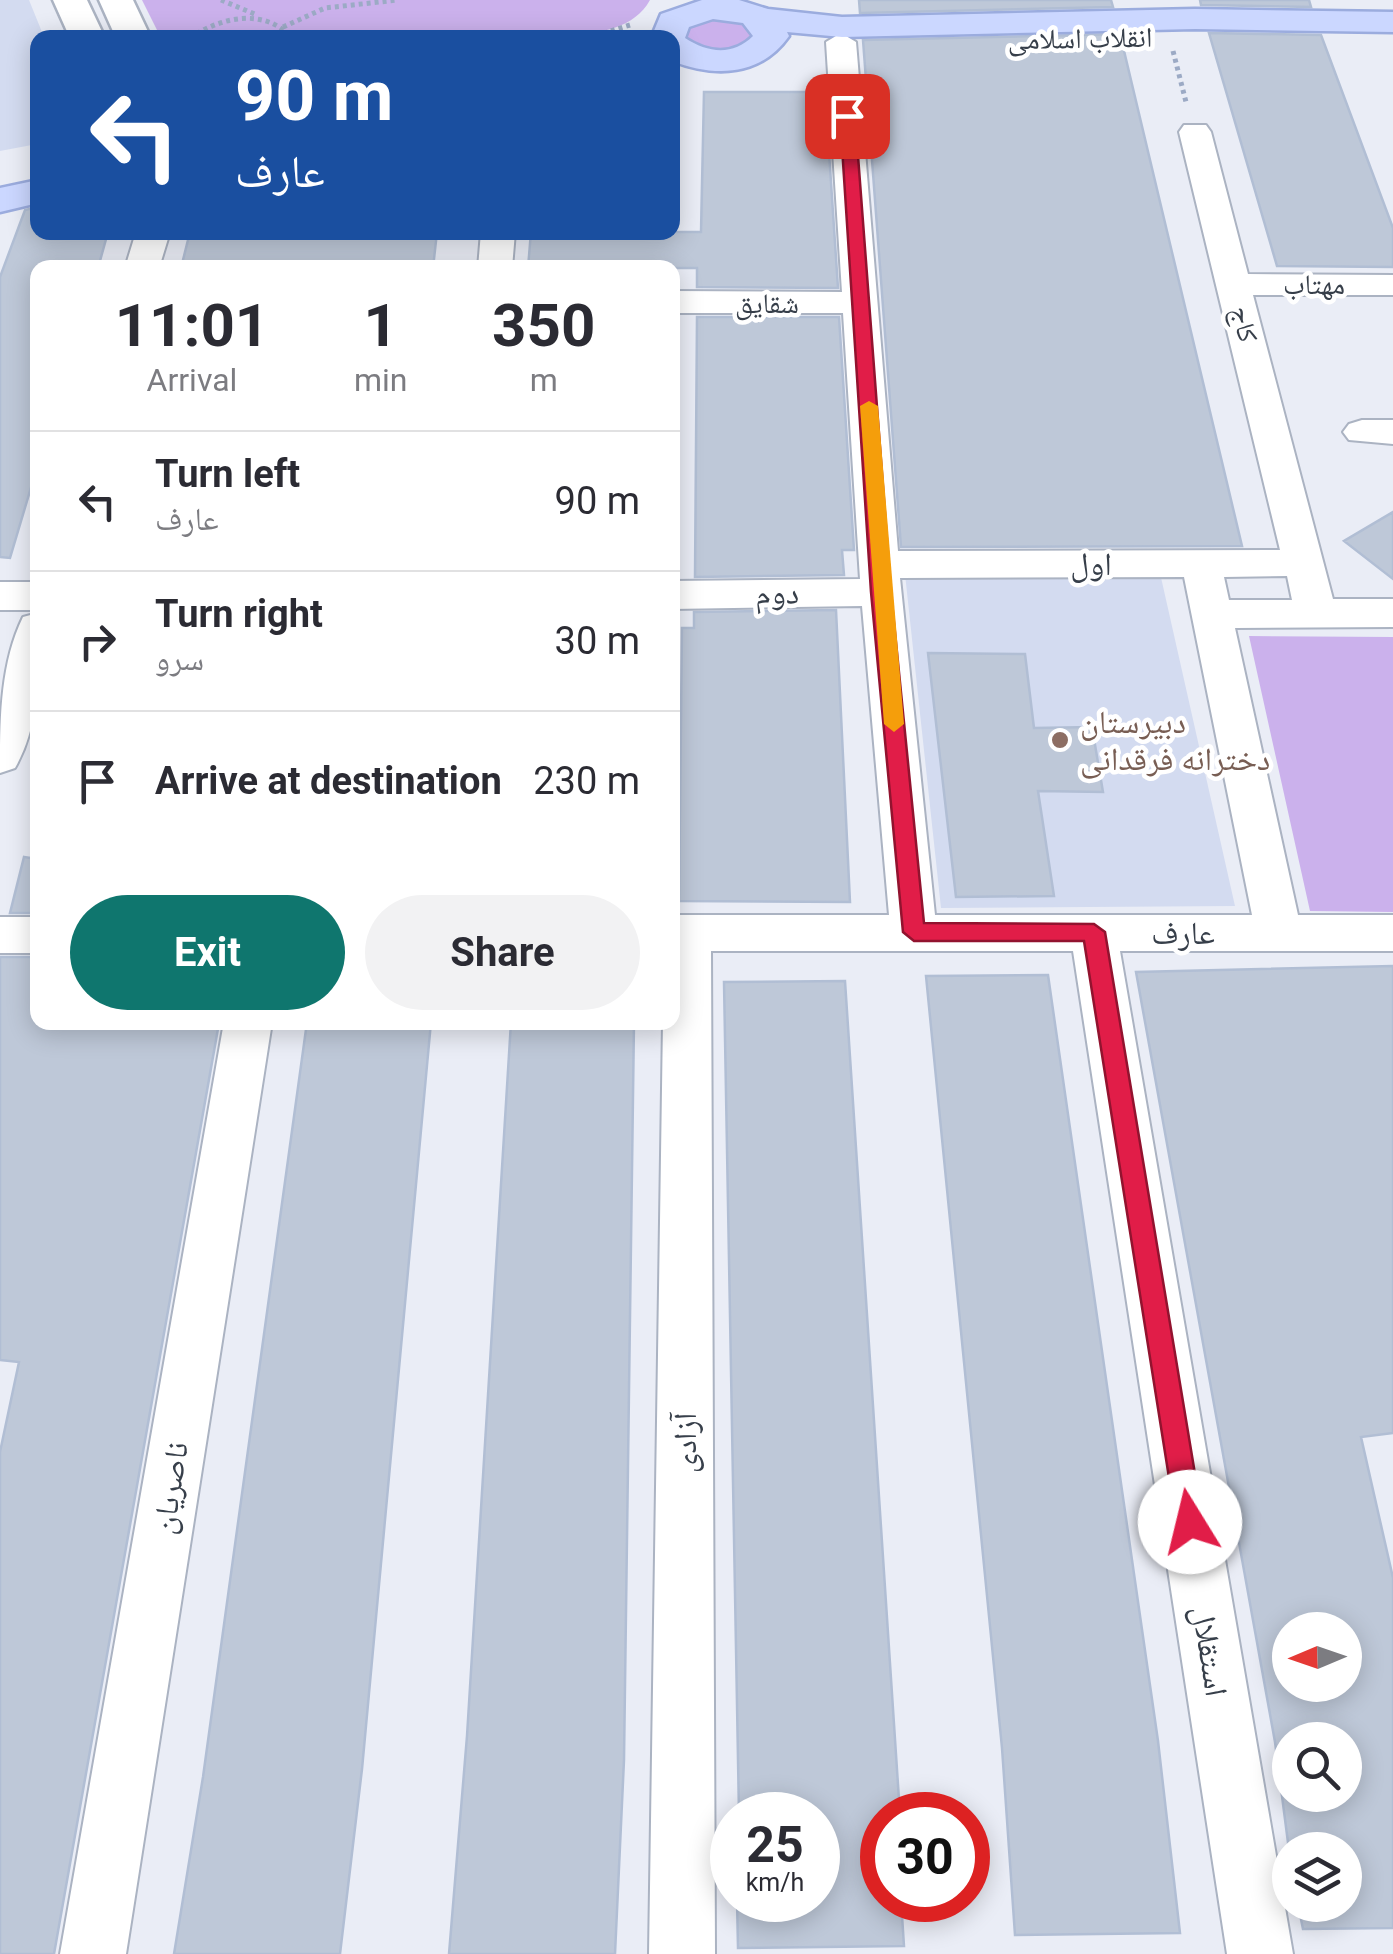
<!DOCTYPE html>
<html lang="en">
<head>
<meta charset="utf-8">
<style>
	body { margin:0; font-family:Roboto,"Noto Naskh Arabic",sans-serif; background:#f2f2f3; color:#2b2b33; height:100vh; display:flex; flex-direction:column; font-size:38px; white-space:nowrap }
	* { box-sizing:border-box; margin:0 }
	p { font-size:32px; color:#7c7c81 }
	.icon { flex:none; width:55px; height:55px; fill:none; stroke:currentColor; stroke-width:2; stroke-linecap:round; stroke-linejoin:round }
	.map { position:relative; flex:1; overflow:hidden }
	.panel { position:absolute; left:30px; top:260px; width:650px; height:770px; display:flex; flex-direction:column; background:#fff; border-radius:20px; box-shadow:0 5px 25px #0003 }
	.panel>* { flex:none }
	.banner { position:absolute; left:30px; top:30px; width:650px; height:210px; border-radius:20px; box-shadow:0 5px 25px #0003; background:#1a4fa0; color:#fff; overflow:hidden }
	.needle { width:65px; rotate:268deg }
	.buttons { position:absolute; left:1272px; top:1612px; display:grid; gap:20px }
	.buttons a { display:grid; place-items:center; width:90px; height:90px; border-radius:50%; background:#fff; box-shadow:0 5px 25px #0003; font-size:50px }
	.speed { position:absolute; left:710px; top:1792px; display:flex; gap:20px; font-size:50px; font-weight:700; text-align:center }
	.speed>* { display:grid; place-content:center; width:130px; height:130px; border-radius:50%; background:#fff; box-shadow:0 5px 25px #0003; line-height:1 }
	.speed small { font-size:25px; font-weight:400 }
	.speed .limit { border:15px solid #d22; background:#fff; color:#111 }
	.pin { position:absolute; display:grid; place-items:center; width:85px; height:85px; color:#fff; margin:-42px; border-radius:20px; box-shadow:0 5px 15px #0006 }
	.me { position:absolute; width:110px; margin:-55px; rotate:351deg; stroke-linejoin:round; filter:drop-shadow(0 0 8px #0008) }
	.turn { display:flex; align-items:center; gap:35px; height:210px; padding:0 40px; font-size:45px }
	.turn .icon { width:130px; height:130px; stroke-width:2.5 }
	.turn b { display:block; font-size:70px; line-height:85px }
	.eta { display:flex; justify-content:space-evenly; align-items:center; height:170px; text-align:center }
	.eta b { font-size:60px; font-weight:700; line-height:70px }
	.button { display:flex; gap:20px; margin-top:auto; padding:20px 40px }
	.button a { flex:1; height:115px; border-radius:60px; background:#0f766e; color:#fff; font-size:40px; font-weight:700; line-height:115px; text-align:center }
	.button a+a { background:#f2f2f3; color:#2b2b33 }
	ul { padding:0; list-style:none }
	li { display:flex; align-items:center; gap:30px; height:140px; padding:0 40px; border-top:2px solid #e1e1e2 }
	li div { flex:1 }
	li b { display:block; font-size:38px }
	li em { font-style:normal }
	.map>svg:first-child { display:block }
	.education { fill:#d3dbf0 }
	.green { fill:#cbb1ec }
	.building { fill:#bec8d8; stroke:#b1bed4; stroke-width:2.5; fill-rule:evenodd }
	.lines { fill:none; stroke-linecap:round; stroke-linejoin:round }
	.minor-casing { stroke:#abb3c2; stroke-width:4 }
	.tertiary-casing { stroke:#abb3c2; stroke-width:5 }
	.secondary-casing { stroke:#9bacde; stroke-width:5 }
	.path { stroke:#9caac5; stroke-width:5; stroke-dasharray:4 4; stroke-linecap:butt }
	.minor { fill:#fff; fill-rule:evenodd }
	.tertiary { fill:#fff; fill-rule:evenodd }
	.secondary { fill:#cbd7ff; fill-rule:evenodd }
	.route { fill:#e11d48; stroke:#92132f; stroke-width:2.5 }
	.slow { fill:#f59e0b }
	.education-dot { fill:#8d6e63; stroke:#fff; stroke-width:4 }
	.labels { text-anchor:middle; stroke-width:9; stroke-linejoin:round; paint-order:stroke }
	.far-street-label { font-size:28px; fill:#373f4a; stroke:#fff }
	.street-label { font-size:32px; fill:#373f4a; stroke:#fff }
	.education-label { font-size:32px; fill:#785e54; stroke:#fff; text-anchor:start }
</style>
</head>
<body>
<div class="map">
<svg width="1393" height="1954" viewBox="0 0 1393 1954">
	<rect width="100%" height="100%" fill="#eaedf6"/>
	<!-- education -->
	<path class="education" d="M 0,0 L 29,0 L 44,37 L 38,38 L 37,144 L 0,151 Z
		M 1160,573 L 1235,906 L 941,908 L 905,574 Z"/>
	<!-- green -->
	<path class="green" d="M 142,0 L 650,0 C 634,29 600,32 570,37 L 161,38 Z
		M 705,17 L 737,18 L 754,32 L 753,38 C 735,54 702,55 686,36 L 689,25 Z
		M 1249,636 L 1393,637 L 1393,912 L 1310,911 Z"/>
	<!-- building -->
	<path class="building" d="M 859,0 L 1111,0 L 1113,7 L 860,13 Z
		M 1200,0 L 1309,0 L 1311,7 L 1201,5 Z
		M 1209,33 L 1321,35 L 1393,228 L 1393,267 L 1277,266 Z
		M 1120,34 L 1242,546 L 901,547 L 863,40 Z
		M 704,92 L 825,92 L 838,288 L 697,287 L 697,268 L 528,268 L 531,232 L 701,232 Z
		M 38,207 L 38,232 L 108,232 L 98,268 L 38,268 L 38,464 L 10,558 L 0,557 L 0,277 L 25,210 Z
		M 190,232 L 437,232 L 433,268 L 181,268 Z
		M 697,317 L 839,317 L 854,550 L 842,550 L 844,575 L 695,577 Z
		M 1393,512 L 1393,579 L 1344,541 Z
		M 836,610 L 850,902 L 679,901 L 682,628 L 694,628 L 694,612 Z
		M 928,653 L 1025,654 L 1034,728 L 1092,727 L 1103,792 L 1038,791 L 1054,896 L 956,897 Z
		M 24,857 L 38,859 L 38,913 L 10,913 Z
		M 0,957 L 38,957 L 38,1022 L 219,1023 L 54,1954 L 0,1954 L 0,1452 L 19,1362 L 0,1360 Z
		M 1393,966 L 1393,1433 L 1361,1437 L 1393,1578 L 1393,1928 L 1303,1929 L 1298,1905 L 1345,1905 L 1345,1850 L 1290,1850 L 1290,1858 L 1275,1742 L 1136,972 ZM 1290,1630 L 1345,1630 L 1345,1685 L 1290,1685 ZM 1290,1740 L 1345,1740 L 1345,1795 L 1290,1795 Z
		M 1048,975 L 1158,1741 L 1180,1933 L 1015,1935 L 1002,1748 L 926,976 Z
		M 845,981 L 900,1815 L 882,1815 L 882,1900 L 901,1900 L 904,1946 L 738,1948 L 737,1900 L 818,1900 L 818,1815 L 739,1815 L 724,982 Z
		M 307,1022 L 431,1022 L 362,1769 L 340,1954 L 174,1954 L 203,1777 Z
		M 511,1022 L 634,1022 L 624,1760 L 615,1954 L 449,1954 L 467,1736 Z"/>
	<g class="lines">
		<defs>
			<path id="minor" d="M 841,33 L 856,42 L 898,551 L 1280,550 L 1179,132 L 1184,125 L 1206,125 L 1211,132 L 1248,274 L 1393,275 L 1393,295 L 1253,295 L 1333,599 L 1393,599 L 1393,627 L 1235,628 L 1298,915 L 1393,915 L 1393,951 L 1120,951 L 1293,1954 L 1227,1954 L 1073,951 L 711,951 L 715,1954 L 649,1954 L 663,1022 L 672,1022 L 672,915 L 889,915 L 862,606 L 672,609 L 672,581 L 860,579 L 843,313 L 672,313 L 672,291 L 842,292 L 826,42 ZM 1287,576 L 1292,600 L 1229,600 L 1224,577 ZM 1184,577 L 1252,915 L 935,915 L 900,578 Z
				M 136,232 L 170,232 L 159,268 L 125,268 Z
				M 481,232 L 515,232 L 512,268 L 478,268 Z
				M 1362,420 L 1393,420 L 1393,444 L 1349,440 L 1343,432 L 1349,424 Z
				M 0,582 L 38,582 L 38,610 L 0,610 Z
				M 38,613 C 38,666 42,721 15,768 L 0,773 C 0,720 0,664 23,617 Z
				M 0,917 L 38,917 L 38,953 L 0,953 Z
				M 224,1022 L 272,1022 L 126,1954 L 60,1954 Z"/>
			<path id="tertiary" d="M 53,0 L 87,0 L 105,38 L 70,38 Z
				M 99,0 L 133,0 L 151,38 L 116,38 Z"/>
			<path id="secondary" d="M 702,0 L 739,0 L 768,9 L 842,17 L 1195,9 L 1393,12 L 1393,32 L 1195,29 L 842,37 L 787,32 L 789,36 C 761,76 716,78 672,61 L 672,38 L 651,38 L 661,14 ZM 713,19 L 743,23 L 753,36 C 733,56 708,53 685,38 L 689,27 Z
				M 38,180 L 38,203 L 0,212 L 0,188 Z"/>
		</defs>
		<!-- minor casing -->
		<use href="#minor" class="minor-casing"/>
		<!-- tertiary casing -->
		<use href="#tertiary" class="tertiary-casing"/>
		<!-- secondary casing -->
		<use href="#secondary" class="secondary-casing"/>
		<!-- path -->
		<path class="path" d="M 221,0 L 257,15
			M 283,27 L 325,8 L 398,0
			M 190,38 C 221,17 264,7 292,38
			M 588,38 L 630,25
			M 1173,51 L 1186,102"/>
		<!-- minor -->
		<use href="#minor" class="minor"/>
		<!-- tertiary -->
		<use href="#tertiary" class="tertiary"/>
		<!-- secondary -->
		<use href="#secondary" class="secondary"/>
	</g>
	<!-- route -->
	<path class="route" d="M 847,112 L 855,116 L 891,592 L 924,923 L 1094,924 L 1105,932 L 1203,1522 L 1199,1531 L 1190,1535 L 1180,1531 L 1176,1522 L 1084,941 L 914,941 L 903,932 L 871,592 L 840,116 Z"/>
	<!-- slow -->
	<path class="slow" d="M 869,401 L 878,406 L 904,724 L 894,732 L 884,724 L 860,406 Z"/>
	<!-- markers -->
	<circle class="education-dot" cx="1060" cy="740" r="10"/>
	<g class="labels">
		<!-- far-street labels -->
		<g class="far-street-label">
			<text transform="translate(1080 38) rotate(-1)" y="10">انقلاب اسلامی</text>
			<text x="1314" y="294">مهتاب</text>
			<text x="767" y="313">شقایق</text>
			<text transform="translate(1245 324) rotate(76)" y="10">کاج</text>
		</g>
		<!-- street labels -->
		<g class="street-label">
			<text x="1091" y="575">اول</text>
			<text transform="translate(777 593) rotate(-1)" y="11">دوم</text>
			<text x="1183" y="944">عارف</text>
			<text transform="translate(685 1443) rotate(-90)" y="11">آزادی</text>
			<text transform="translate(170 1488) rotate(-81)" y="11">ناصریان</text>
			<text transform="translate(1210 1651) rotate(81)" y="11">استقلال</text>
		</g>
		<!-- education labels -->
		<g class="education-label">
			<text x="1080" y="733">دبیرستان<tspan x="1080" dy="37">دخترانه فرقدانی</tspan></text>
		</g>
	</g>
</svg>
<div class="buttons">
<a><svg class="needle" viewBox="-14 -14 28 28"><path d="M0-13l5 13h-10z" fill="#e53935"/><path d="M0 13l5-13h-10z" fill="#7c7c81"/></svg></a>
<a><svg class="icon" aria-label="search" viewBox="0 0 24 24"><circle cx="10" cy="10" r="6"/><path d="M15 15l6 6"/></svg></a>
<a><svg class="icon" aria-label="layers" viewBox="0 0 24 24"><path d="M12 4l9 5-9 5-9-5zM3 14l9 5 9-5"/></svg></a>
</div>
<div class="speed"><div>25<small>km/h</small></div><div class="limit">30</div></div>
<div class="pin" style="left:847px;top:116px;background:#d93025"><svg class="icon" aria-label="arrive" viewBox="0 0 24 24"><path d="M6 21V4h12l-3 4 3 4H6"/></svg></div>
<svg class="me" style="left:1190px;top:1522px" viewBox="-20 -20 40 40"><circle r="19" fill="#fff"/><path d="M0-13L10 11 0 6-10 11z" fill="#e11d48"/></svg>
<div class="banner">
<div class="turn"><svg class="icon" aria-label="left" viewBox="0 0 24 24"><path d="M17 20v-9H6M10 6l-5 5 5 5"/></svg><div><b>90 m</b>عارف</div></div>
</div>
<section class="panel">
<div class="eta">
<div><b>11:01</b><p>Arrival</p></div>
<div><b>1</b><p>min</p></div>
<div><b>350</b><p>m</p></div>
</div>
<ul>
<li><svg class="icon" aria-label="left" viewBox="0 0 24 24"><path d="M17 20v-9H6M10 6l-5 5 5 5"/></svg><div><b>Turn left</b><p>عارف</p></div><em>90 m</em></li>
<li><svg class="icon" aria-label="right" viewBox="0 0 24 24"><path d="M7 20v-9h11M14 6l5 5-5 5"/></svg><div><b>Turn right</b><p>سرو</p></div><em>30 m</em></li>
<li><svg class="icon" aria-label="arrive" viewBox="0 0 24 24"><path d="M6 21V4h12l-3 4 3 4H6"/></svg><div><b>Arrive at destination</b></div><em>230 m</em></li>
</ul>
<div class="button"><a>Exit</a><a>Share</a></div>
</section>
</div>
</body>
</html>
